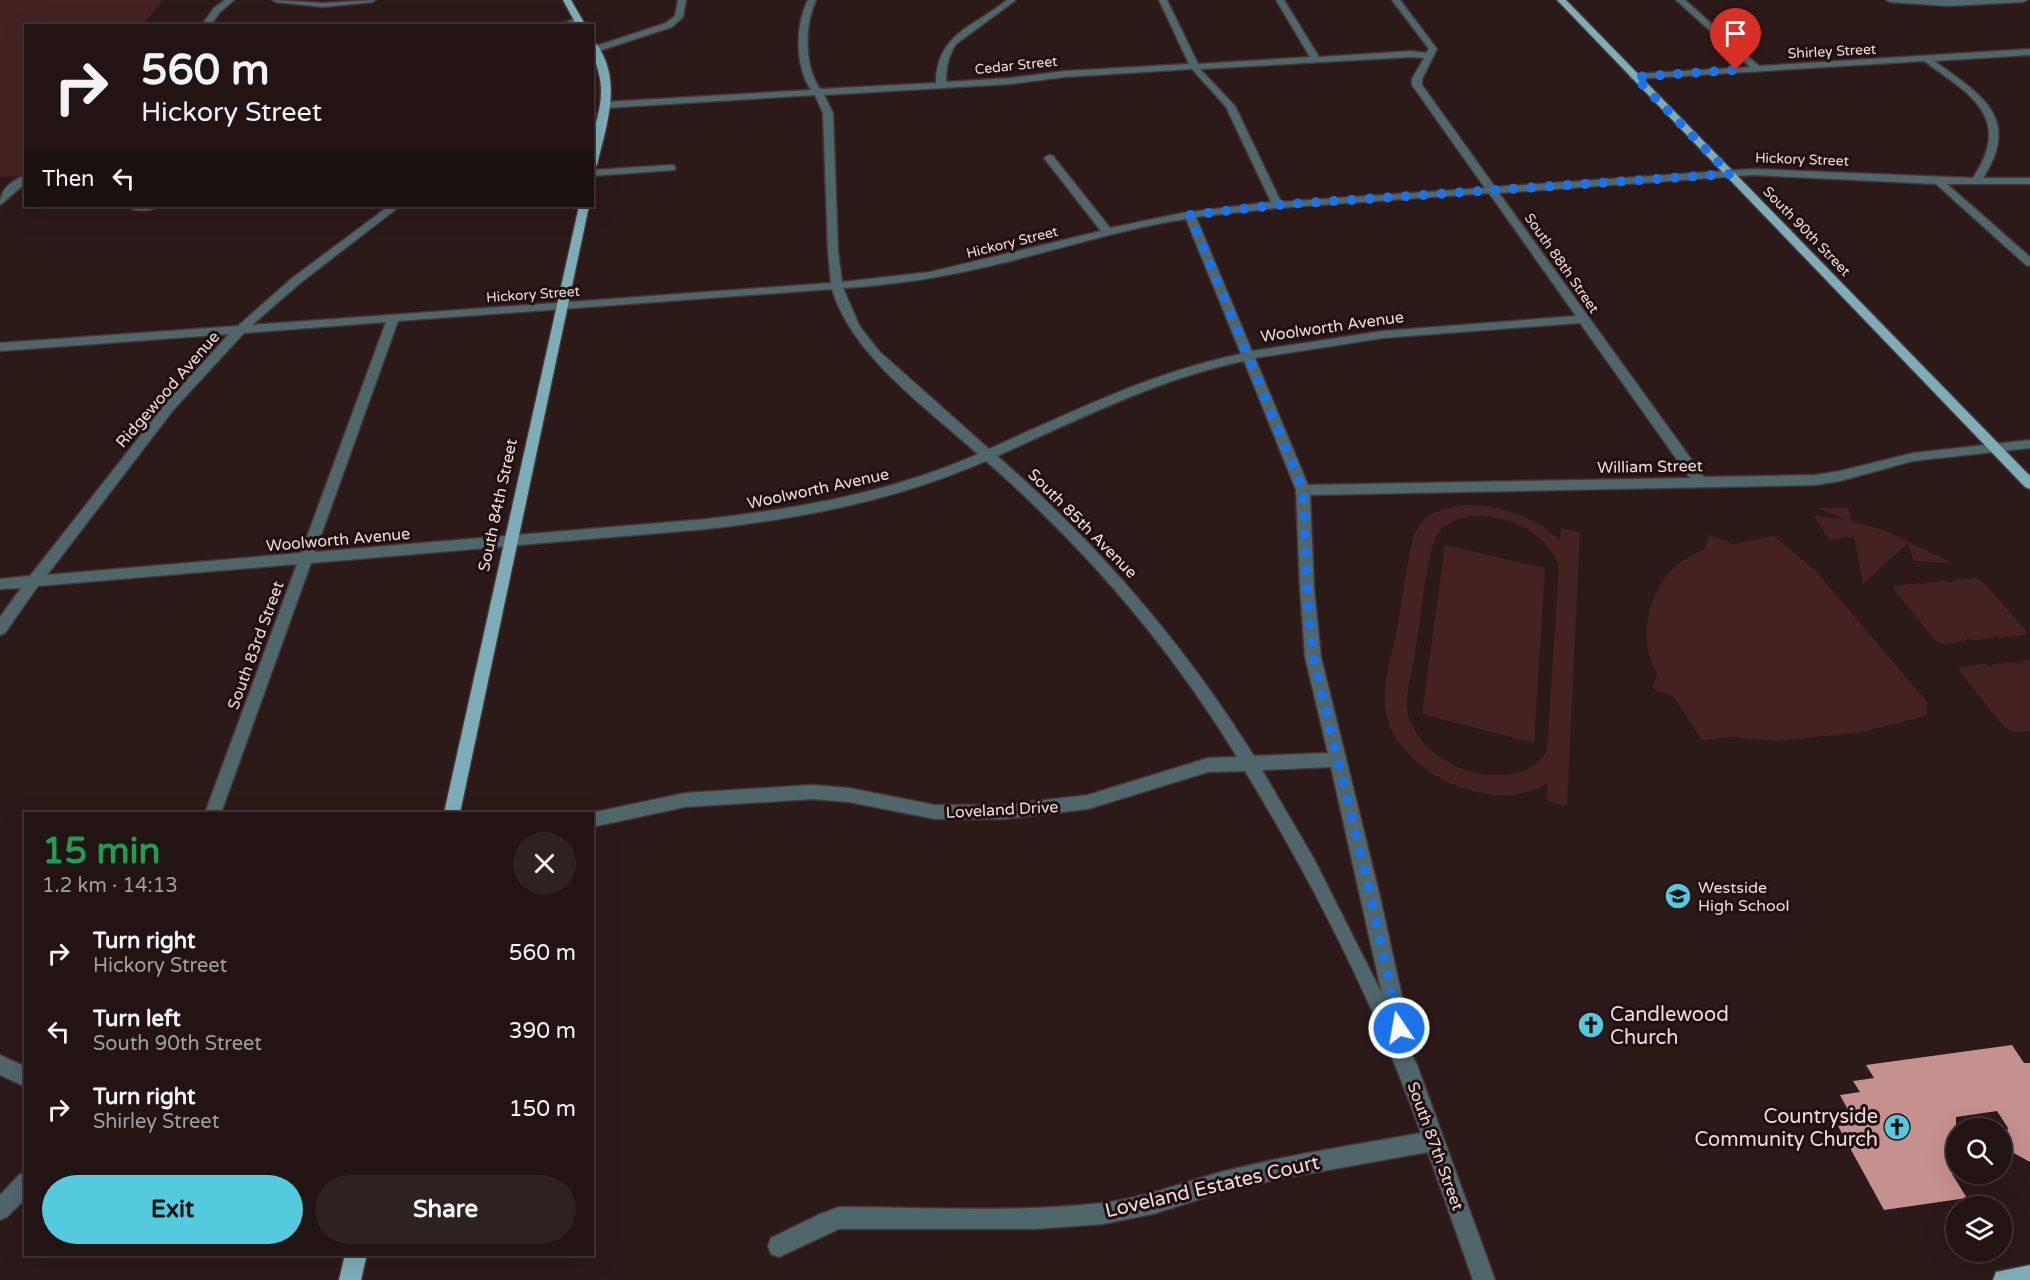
<!DOCTYPE html>
<html lang="en">
<head>
<meta charset="utf-8">
<style>
	body { margin:0; font-family:"Varela Round",sans-serif; background:#2d2121; color:#f1f3f6; height:100vh; display:flex; flex-direction:column; font-size:22px; white-space:nowrap }
	* { box-sizing:border-box; margin:0 }
	p { font-size:20px; color:#a29ea0 }
	.icon { flex:none; width:33px; height:33px; fill:none; stroke:currentColor; stroke-width:2; stroke-linecap:round; stroke-linejoin:round }
	.map { position:relative; flex:1; overflow:hidden }
	.details { position:absolute; left:24px; top:812px; width:570px; height:444px; display:flex; flex-direction:column; background:#211413; border-radius:0px; box-shadow:0 6px 24px #0002,0 0 0 2px #3e3333 }
	.details>* { flex:none }
	.hud { position:absolute; left:24px; top:24px; width:570px; height:183px; border-radius:0px; box-shadow:0 6px 24px #0002,0 0 0 2px #3e3333; background:#211413; color:#f1f3f6; overflow:hidden }
	.controls { position:absolute; left:1946px; top:1118px; display:grid; gap:12px }
	.controls a { display:grid; place-items:center; width:66px; height:66px; border-radius:50%; background:#211413; box-shadow:0 6px 24px #0002,0 0 0 2px #3e3333; font-size:30px }
	.pin { position:absolute; display:grid; place-items:center; width:51px; height:51px; color:#fff; margin:-62px -26px; border-radius:50% 50% 50% 0; rotate:-45deg; box-shadow:0 0 6px #0007 }
	.pin .icon { rotate:45deg }
	.me { position:absolute; width:66px; margin:-33px; rotate:348deg; stroke-linejoin:round; filter:drop-shadow(0 0 4px #0008) }
	.turn { display:flex; align-items:center; gap:21px; height:126px; padding:0 18px; font-size:27px }
	.turn .icon { width:78px; height:78px; stroke-width:2.5 }
	.turn b { display:block; font-size:42px; line-height:51px }
	.then { display:flex; align-items:center; height:57px; padding:0 18px; background:#0003; gap:12px; font-size:22px }
	.round { display:grid; place-items:center; flex:none; width:63px; height:63px; border-radius:32px; background:#2d2121 }
	.summary { display:flex; align-items:center; justify-content:space-between; height:102px; padding:0 18px }
	h1 { font-size:36px; font-weight:800; line-height:45px; color:#1e9e55 }
	.cta { display:flex; gap:12px; margin-top:auto; padding:12px 18px }
	.cta a { flex:1; height:69px; border-radius:36px; background:#54cade; color:#111; font-size:24px; font-weight:800; line-height:69px; text-align:center }
	.cta a+a { background:#2d2121; color:#f1f3f6 }
	ul { padding:0; list-style:none }
	li { display:flex; align-items:center; gap:18px; height:78px; padding:0 18px }
	li div { flex:1 }
	li b { display:block; font-size:22px }
	li em { font-style:normal }
	.map>svg:first-child { display:block }
	.green { fill:#422; fill-rule:evenodd }
	.building { fill:#c5918f }
	.lines { fill:none; stroke-linecap:round; stroke-linejoin:round }
	.minor-casing { stroke:#473535; stroke-width:3 }
	.major-casing { stroke:#473535; stroke-width:3 }
	.minor { fill:#4f666b; fill-rule:evenodd }
	.major { fill:#7daeb8; fill-rule:evenodd }
	.route { stroke:#1a73e8; stroke-width:10; stroke-dasharray:0 18 }
	.labels { text-anchor:middle; stroke-width:6; stroke-linejoin:round; paint-order:stroke }
	.far-street-label { font-size:14px; fill:#ecdede; stroke:#221010 }
	.street-label { font-size:16px; fill:#ecdede; stroke:#221010 }
	.poi-label { font-size:16px; fill:#ecdede; stroke:#221010; text-anchor:start }
	.near-poi-label { font-size:20px; fill:#ecdede; stroke:#221010; text-anchor:start }
	.near-street-label { font-size:20px; fill:#ecdede; stroke:#221010 }
</style>
</head>
<body>
<div class="map">
<svg width="2030" height="1280" viewBox="0 0 2030 1280">
	<rect width="100%" height="100%" fill="#2c1a19"/>
	<!-- green -->
	<path class="green" d="M 0,0 L 163,0 L 143,25 L 26,26 L 25,170 L 21,176 L 0,177 Z
		M 1466,505 C 1502,505 1533,516 1560,540 L 1561,528 L 1580,532 L 1567,806 L 1547,801 L 1547,783 C 1521,799 1491,798 1463,788 C 1428,777 1389,746 1385,706 C 1383,680 1393,650 1398,625 C 1403,595 1406,564 1414,535 C 1424,512 1444,508 1466,505 ZM 1474,516 C 1509,516 1544,530 1559,565 L 1547,750 C 1536,771 1514,776 1492,775 C 1457,774 1417,749 1408,714 C 1404,696 1412,672 1415,654 C 1421,617 1424,577 1434,541 C 1441,524 1456,518 1474,516 Z
		M 1817,508 L 1849,508 L 1851,521 L 1884,530 L 1952,563 L 1914,561 L 1908,543 L 1863,584 L 1854,537 L 1829,539 L 1813,515 L 1847,520 Z
		M 1709,535 L 1732,544 L 1774,536 L 1814,569 L 1928,703 L 1926,716 L 1862,732 L 1778,741 L 1731,737 L 1702,740 L 1674,697 L 1652,688 L 1658,674 C 1636,642 1648,590 1676,566 C 1685,558 1695,554 1705,549 Z
		M 1445,545 L 1545,568 L 1534,743 L 1422,714 Z
		M 1976,578 L 1983,582 L 2026,631 L 2025,635 L 2001,638 L 1995,635 L 1994,638 L 1973,640 L 1967,638 L 1966,641 L 1942,644 L 1935,640 L 1894,590 L 1895,586 L 1919,583 L 1924,585 L 1925,583 L 1946,581 L 1952,583 L 1953,580 Z
		M 2030,660 L 2030,731 L 2013,732 L 2005,728 L 1959,671 L 1960,667 L 1985,664 L 1991,667 L 1993,664 L 2014,662 L 2020,664 L 2022,661 Z"/>
	<!-- building -->
	<path class="building" d="M 2012,1045 L 2024,1063 L 2030,1063 L 2030,1162 L 2010,1151 L 2004,1140 L 2008,1128 L 1997,1111 L 1956,1117 L 1956,1173 L 1952,1174 L 1967,1198 L 1884,1210 L 1838,1126 L 1855,1123 L 1840,1095 L 1860,1092 L 1853,1081 L 1874,1078 L 1866,1065 Z"/>
	<g class="lines">
		<defs>
			<path id="minor" d="M 225,0 L 234,0 L 220,12 L 210,26 L 201,26 L 214,8 Z
				M 272,0 L 323,3 L 376,0 L 372,2 L 323,7 L 276,2 Z
				M 678,0 L 686,0 L 683,17 L 672,27 L 599,51 L 592,50 L 593,47 L 666,23 L 675,16 Z
				M 808,0 L 816,0 C 804,26 804,66 820,89 L 936,83 C 937,33 974,27 1007,0 L 1016,0 L 956,44 C 948,57 946,67 946,82 L 1011,78 L 1065,71 L 1189,64 L 1159,0 L 1167,0 L 1198,64 L 1310,57 L 1276,0 L 1284,0 L 1319,57 L 1412,51 L 1426,53 L 1429,49 L 1392,0 L 1400,0 L 1437,49 L 1422,79 L 1422,85 L 1495,187 L 1753,169 L 1973,178 C 2013,117 1971,95 1924,61 L 1632,79 L 1630,77 L 1635,74 L 1750,67 L 1676,0 L 1685,0 L 1759,66 L 2030,49 L 2030,55 L 1934,61 C 1981,94 2022,118 1983,178 L 2030,178 L 2030,184 L 1947,184 L 2030,257 L 2030,266 L 2026,265 L 1936,184 L 1753,175 L 1499,193 L 1704,477 L 1815,475 L 1840,471 L 1913,453 L 2030,440 L 2030,448 L 1913,461 L 1840,481 L 1815,485 L 1310,495 L 1314,589 L 1321,657 L 1380,897 L 1412,1042 L 1408,1049 L 1417,1065 L 1495,1280 L 1473,1280 L 1428,1152 L 1278,1179 L 1219,1193 L 1153,1214 L 1103,1224 L 1035,1229 L 839,1229 L 779,1257 L 771,1254 L 768,1246 L 771,1238 L 818,1215 L 839,1207 C 926,1207 1015,1213 1102,1203 C 1144,1198 1181,1183 1221,1172 C 1287,1155 1354,1145 1421,1133 C 1377,1009 1314,884 1245,771 L 1208,772 L 1088,809 L 1003,819 L 935,819 L 849,802 L 812,799 L 685,807 L 592,827 L 592,813 L 591,813 L 685,793 L 812,785 L 849,788 L 935,805 L 1003,805 L 1088,795 L 1208,758 L 1237,757 C 1169,645 1084,547 986,461 C 897,500 803,518 707,529 L 311,563 L 221,813 L 205,813 L 297,564 L 38,586 L 5,633 L 0,635 L 0,617 L 21,588 L 0,589 L 0,579 L 30,576 L 166,403 L 229,334 L 0,351 L 0,343 L 238,326 L 291,279 L 389,206 L 400,206 L 299,284 L 252,325 L 831,283 L 828,251 L 823,113 L 815,95 L 605,108 L 600,105 L 605,102 L 811,90 C 795,66 795,26 808,0 ZM 1412,57 L 1424,58 L 1412,79 L 1412,85 L 1485,188 L 1281,202 L 1235,106 L 1200,69 ZM 1192,69 L 1226,107 L 1271,202 L 1182,213 L 1110,228 L 1053,156 L 1049,155 L 1044,158 L 1101,231 L 930,272 L 842,282 L 838,251 L 833,113 L 824,95 L 1011,84 L 1065,77 ZM 1489,193 L 1576,316 L 1383,331 L 1252,351 L 1196,217 L 1277,208 ZM 1186,219 L 1241,354 C 1152,372 1072,412 989,449 L 879,351 L 860,327 L 843,288 C 895,285 944,277 994,265 C 1058,250 1121,229 1186,219 ZM 832,289 C 852,356 928,409 978,454 C 892,492 801,508 707,519 L 315,552 L 398,321 ZM 386,322 L 301,553 L 47,575 L 174,409 L 244,333 ZM 1580,323 L 1690,478 L 1308,485 L 1255,358 L 1383,338 ZM 1244,361 L 1296,490 L 1300,589 L 1305,657 L 1328,753 L 1254,756 C 1183,643 1098,544 997,456 C 1078,420 1157,379 1244,361 ZM 1331,767 L 1382,994 L 1314,859 L 1262,770 Z
				M 1886,0 L 2027,0 L 2023,2 L 1948,6 L 1890,2 Z
				M 579,17 L 582,18 L 582,22 L 571,26 L 557,26 Z
				M 671,165 L 675,166 L 675,170 L 592,176 L 592,170 Z
				M 26,175 L 26,183 L 0,205 C 0,189 11,181 26,175 Z
				M 132,206 L 158,206 C 153,211 140,211 132,209 Z
				M 0,1055 L 26,1067 L 26,1087 L 0,1075 Z
				M 26,1172 L 26,1198 L 7,1217 L 0,1220 L 0,1195 L 19,1175 Z"/>
			<path id="major" d="M 563,0 L 571,0 L 586,26 L 577,26 Z
				M 1557,0 L 1566,0 L 2030,476 L 2030,489 L 2025,487 Z
				M 592,41 C 598,44 600,49 603,55 C 620,90 605,130 597,165 L 592,168 C 592,160 592,152 592,144 C 594,126 601,110 601,92 C 602,74 592,58 592,41 Z
				M 579,206 L 589,206 L 460,813 L 444,813 Z
				M 345,1254 L 367,1254 L 361,1280 L 339,1280 Z
				M 2030,1265 L 2030,1280 L 1993,1280 L 1996,1272 Z"/>
		</defs>
		<!-- minor casing -->
		<use href="#minor" class="minor-casing"/>
		<!-- major casing -->
		<use href="#major" class="major-casing"/>
		<!-- minor -->
		<use href="#minor" class="minor"/>
		<!-- major -->
		<use href="#major" class="major"/>
	</g>
	<g class="lines">
		<!-- route -->
		<path class="route" d="M 1399,1028 L 1371,897 L 1313,657 L 1307,589 L 1303,490 L 1190,215 L 1277,205 L 1730,174 L 1635,77 L 1736,70"/>
	</g>
	<!-- icons -->
	<defs>
		<symbol id="school-disc" viewBox="-11 -11 22 22"><circle r="9.5" fill="#54cade" stroke="#221010"/><path d="M0-5L7-2L0 1L-7-2ZM-4 1L0 2.5L4 1V4Q0 6-4 4Z" fill="#111"/></symbol>
		<symbol id="church-disc" viewBox="-11 -11 22 22"><circle r="9.5" fill="#54cade" stroke="#221010"/><path d="M-1.2-6h2.4v3.5h3.3v2.4h-3.3V6h-2.4V-.1h-3.3v-2.4h3.3Z" fill="#111"/></symbol>
	</defs>
	<g fill-rule="evenodd">
		<use href="#school-disc" x="1663" y="881" width="30" height="30"/>
		<use href="#church-disc" x="1576" y="1010" width="30" height="30"/>
		<use href="#church-disc" x="1882" y="1112" width="30" height="30"/>
	</g>
	<g class="labels">
		<!-- far-street labels -->
		<g class="far-street-label">
			<text transform="translate(1832 51) rotate(-3)" y="5">Shirley Street</text>
			<text transform="translate(1016 65) rotate(-6)" y="5">Cedar Street</text>
			<text transform="translate(1802 159) rotate(2)" y="5">Hickory Street</text>
			<text transform="translate(1807 231) rotate(46)" y="5">South 90th Street</text>
			<text transform="translate(1012 242) rotate(-14)" y="5">Hickory Street</text>
			<text transform="translate(1562 263) rotate(55)" y="5">South 88th Street</text>
			<text transform="translate(533 294) rotate(-4)" y="5">Hickory Street</text>
		</g>
		<!-- street labels -->
		<g class="street-label">
			<text transform="translate(1332 326) rotate(-8)" y="6">Woolworth Avenue</text>
			<text transform="translate(167 389) rotate(-49)" y="6">Ridgewood Avenue</text>
			<text transform="translate(1650 466) rotate(-1)" y="6">William Street</text>
			<text transform="translate(818 488) rotate(-12)" y="6">Woolworth Avenue</text>
			<text transform="translate(497 505) rotate(-78)" y="6">South 84th Street</text>
			<text transform="translate(1083 523) rotate(45)" y="6">South 85th Avenue</text>
			<text transform="translate(338 539) rotate(-5)" y="6">Woolworth Avenue</text>
			<text transform="translate(255 645) rotate(-70)" y="6">South 83rd Street</text>
			<text transform="translate(1002 809) rotate(-3)" y="6">Loveland Drive</text>
			<text transform="translate(1436 1146) rotate(70)" y="6">South 87th Street</text>
		</g>
		<!-- poi labels -->
		<g class="poi-label">
			<text x="1698" y="893">Westside<tspan x="1698" dy="18">High School</tspan></text>
		</g>
		<!-- near-poi labels -->
		<g class="near-poi-label">
			<text x="1610" y="1021">Candlewood<tspan x="1610" dy="23">Church</tspan></text>
			<text x="1878" y="1123" text-anchor="end">Countryside<tspan x="1878" dy="23">Community Church</tspan></text>
		</g>
		<!-- near-street labels -->
		<g class="near-street-label">
			<text transform="translate(1212 1186) rotate(-13)" y="7">Loveland Estates Court</text>
		</g>
	</g>
</svg>
<div class="controls">
<a><svg class="icon" aria-label="search" viewBox="0 0 24 24"><circle cx="10" cy="10" r="6"/><path d="M15 15l6 6"/></svg></a>
<a><svg class="icon" aria-label="layers" viewBox="0 0 24 24"><path d="M12 4l9 5-9 5-9-5zM3 14l9 5 9-5"/></svg></a>
</div>
<div class="pin" style="left:1736px;top:70px;background:#d93025"><svg class="icon" aria-label="arrive" viewBox="0 0 24 24"><path d="M6 21V4h12l-3 4 3 4H6"/></svg></div>
<svg class="me" style="left:1399px;top:1028px" viewBox="-20 -20 40 40"><circle r="17" fill="#1a73e8" stroke="#fff" stroke-width="3"/><path d="M0-11L8 9 0 5-8 9z" fill="#fff"/></svg>
<div class="hud">
<div class="turn"><svg class="icon" aria-label="right" viewBox="0 0 24 24"><path d="M7 20v-9h11M14 6l5 5-5 5"/></svg><div><b>560 m</b>Hickory Street</div></div>
<div class="then">Then<svg class="icon" aria-label="left" viewBox="0 0 24 24"><path d="M17 20v-9H6M10 6l-5 5 5 5"/></svg></div>
</div>
<section class="details">
<div class="summary"><div><h1>15 min</h1><p>1.2 km · 14:13</p></div><a class="round"><svg class="icon" aria-label="close" viewBox="0 0 24 24"><path d="M6 6l12 12M18 6L6 18"/></svg></a></div>
<ul>
<li><svg class="icon" aria-label="right" viewBox="0 0 24 24"><path d="M7 20v-9h11M14 6l5 5-5 5"/></svg><div><b>Turn right</b><p>Hickory Street</p></div><em>560 m</em></li>
<li><svg class="icon" aria-label="left" viewBox="0 0 24 24"><path d="M17 20v-9H6M10 6l-5 5 5 5"/></svg><div><b>Turn left</b><p>South 90th Street</p></div><em>390 m</em></li>
<li><svg class="icon" aria-label="right" viewBox="0 0 24 24"><path d="M7 20v-9h11M14 6l5 5-5 5"/></svg><div><b>Turn right</b><p>Shirley Street</p></div><em>150 m</em></li>
</ul>
<div class="cta"><a>Exit</a><a>Share</a></div>
</section>
</div>
</body>
</html>
